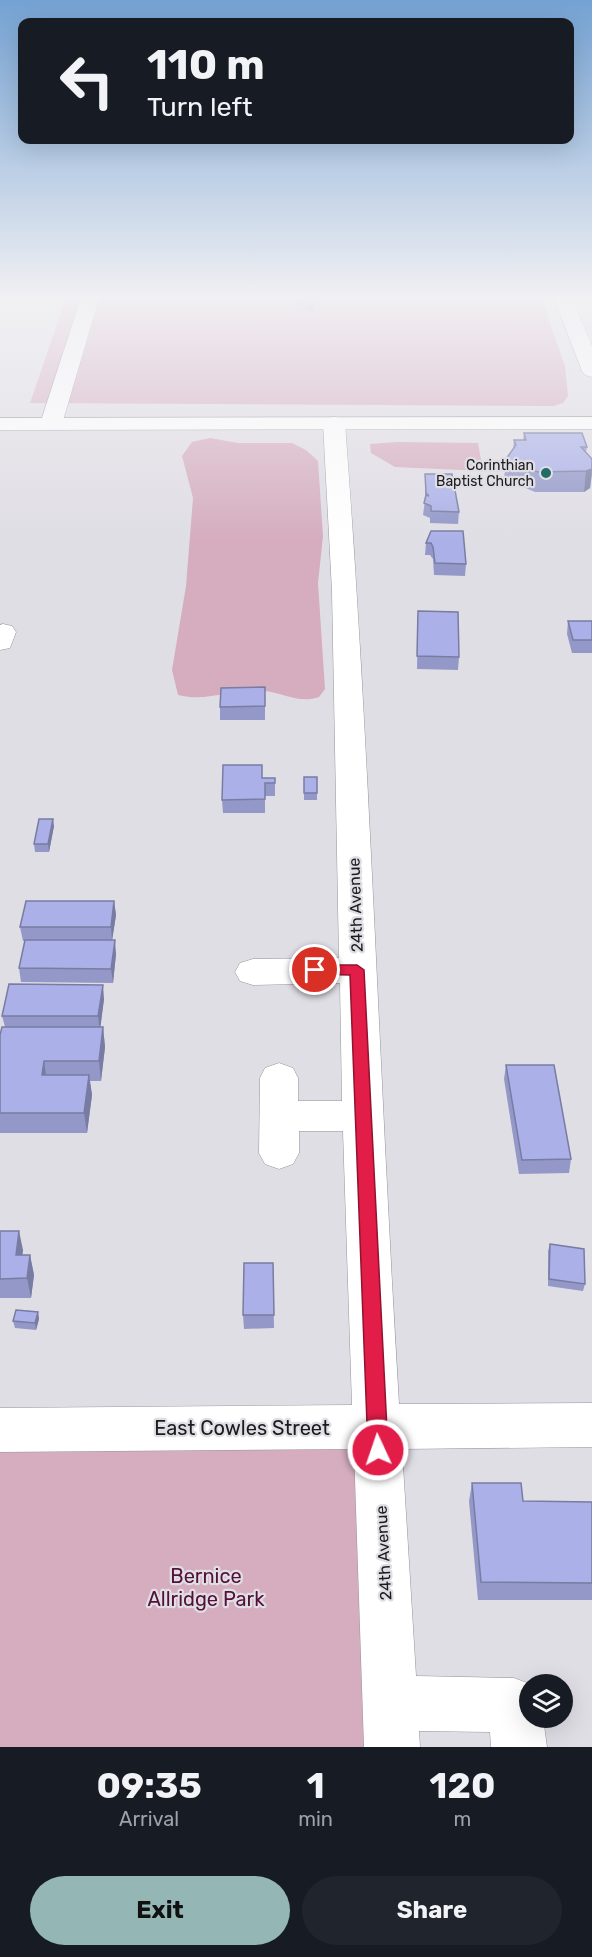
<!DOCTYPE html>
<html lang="en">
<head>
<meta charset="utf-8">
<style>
	body { margin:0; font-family:Rubik,sans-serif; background:#20242c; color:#f1f3f6; height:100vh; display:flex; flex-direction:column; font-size:22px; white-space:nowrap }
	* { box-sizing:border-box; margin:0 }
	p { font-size:20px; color:#9ea1a6 }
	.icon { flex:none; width:33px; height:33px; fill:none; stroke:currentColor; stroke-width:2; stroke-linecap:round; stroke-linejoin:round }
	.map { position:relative; height:1747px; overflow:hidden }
	.details { display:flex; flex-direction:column; background:#171b24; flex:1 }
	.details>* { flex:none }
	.hud { position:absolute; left:18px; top:18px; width:556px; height:126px; border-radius:12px; box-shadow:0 6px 24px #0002; background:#171b24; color:#f1f3f6; overflow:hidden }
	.fabs { position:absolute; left:519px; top:1674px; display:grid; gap:12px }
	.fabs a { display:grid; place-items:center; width:54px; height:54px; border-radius:50%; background:#171b24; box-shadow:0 6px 24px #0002; font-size:30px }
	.pin { position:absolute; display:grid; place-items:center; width:51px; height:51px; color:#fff; margin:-26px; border:3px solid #fff; border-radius:50%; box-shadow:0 2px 6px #0007 }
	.me { position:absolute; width:66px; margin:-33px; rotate:357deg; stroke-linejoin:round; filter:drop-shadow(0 0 4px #0008) }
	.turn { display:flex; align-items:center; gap:21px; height:126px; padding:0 30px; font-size:27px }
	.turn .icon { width:78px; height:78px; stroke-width:2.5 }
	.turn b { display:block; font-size:42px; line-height:51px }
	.eta { display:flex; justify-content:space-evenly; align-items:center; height:102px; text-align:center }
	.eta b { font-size:36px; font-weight:700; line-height:42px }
	.primary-button { display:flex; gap:12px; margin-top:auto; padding:12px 30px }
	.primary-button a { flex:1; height:69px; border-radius:36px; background:#94b6b5; color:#111; font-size:24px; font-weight:700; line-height:69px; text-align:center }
	.primary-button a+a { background:#20242c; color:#f1f3f6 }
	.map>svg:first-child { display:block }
	.green { fill:#d5adbf }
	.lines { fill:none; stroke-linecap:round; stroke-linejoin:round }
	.minor-casing { stroke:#96949a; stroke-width:1 }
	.major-casing { stroke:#96949a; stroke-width:1 }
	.minor { fill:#fff; fill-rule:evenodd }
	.major { fill:#fff; fill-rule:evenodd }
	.wall { fill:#9398c8 }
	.shaded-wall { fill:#787ca2 }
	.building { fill:#abb1e8; stroke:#787ca2; stroke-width:1.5 }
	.route { fill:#e11d48; stroke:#92132f; stroke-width:1.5 }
	.poi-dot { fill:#236c66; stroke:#e0dee5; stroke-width:2 }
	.labels { text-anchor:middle; stroke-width:4.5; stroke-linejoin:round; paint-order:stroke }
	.far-poi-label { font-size:14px; fill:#1b1a1c; stroke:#e0dee5; text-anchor:end }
	.street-label { font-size:16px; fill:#1b1a1c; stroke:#e0dee5 }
	.near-street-label { font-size:20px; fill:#1b1a1c; stroke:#e0dee5 }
	.near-park-label { font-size:20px; fill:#551038; stroke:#e0dee5 }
</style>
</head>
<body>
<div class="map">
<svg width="592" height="1747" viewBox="0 0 592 1747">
	<rect width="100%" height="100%" fill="#e0dee5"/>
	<!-- green -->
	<path class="green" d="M 67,295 L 540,295 L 565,366 L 568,396 L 563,403 L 554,406 L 30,403 Z
		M 210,438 L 238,443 L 292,443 L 306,450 L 318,461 L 323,536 L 318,583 L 325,689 L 319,697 C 300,704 283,693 265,691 C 233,687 210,703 178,695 L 172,670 L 186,586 L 193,498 L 182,456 L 192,442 Z
		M 397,442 L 478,443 L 483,471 L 395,467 L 371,453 L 370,444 Z
		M 377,1427 L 392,1747 L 0,1747 L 0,1430 Z"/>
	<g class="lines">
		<defs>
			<path id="minor" d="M 82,295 L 100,295 L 62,424 L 59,429 L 43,429 L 40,424 Z
				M 553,295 L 571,295 L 592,346 L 592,377 L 585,375 L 582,371 Z
				M 334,417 L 342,418 L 345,423 C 370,750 379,1077 399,1404 L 592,1403 L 592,1447 L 402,1449 L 416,1676 L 514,1678 L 530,1684 L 530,1718 L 543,1718 L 547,1747 L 491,1747 L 490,1732 L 419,1731 L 420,1747 L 364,1747 L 354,1449 L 0,1452 L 0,1408 L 352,1405 L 343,1131 L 299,1131 L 299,1153 L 293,1164 L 279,1169 L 265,1164 L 259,1153 L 260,1078 L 265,1068 L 279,1063 L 293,1068 L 298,1078 L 298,1101 L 342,1101 L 340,983 L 253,985 L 240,981 L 235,972 L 240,963 L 253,959 L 339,958 L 332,591 L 323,423 L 326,418 Z
				M 3,624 L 12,626 L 16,632 L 10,648 L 0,650 L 0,625 Z"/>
			<path id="major" d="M 592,417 L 592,429 L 0,430 L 0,418 Z"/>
		</defs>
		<!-- minor casing -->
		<use href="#minor" class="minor-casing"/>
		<!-- major casing -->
		<use href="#major" class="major-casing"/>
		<!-- minor -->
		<use href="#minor" class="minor"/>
		<!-- major -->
		<use href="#major" class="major"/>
	</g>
	<!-- wall -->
	<path class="wall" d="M 303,299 L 313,310 L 308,311 L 297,306 L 297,301 Z
		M 524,433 L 587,447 L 586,452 L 592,459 L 592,475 L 590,488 L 584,492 L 535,492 L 504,479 L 506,459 L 513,449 L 514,440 L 523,440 Z
		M 425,474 L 459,512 L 458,524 L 430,523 L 430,518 L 423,515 L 425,500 Z
		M 431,531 L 466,564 L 465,576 L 434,575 L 433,559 L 430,555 L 425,555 L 426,543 Z
		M 418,611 L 459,657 L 458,670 L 417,669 Z
		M 568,621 L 592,621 L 592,653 L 572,653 L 567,634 Z
		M 265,687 L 265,720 L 220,720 L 220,707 Z
		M 304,777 L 317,777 L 317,800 L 304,800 Z
		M 263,778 L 275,778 L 275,796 L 265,796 L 265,813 L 223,813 L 222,800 Z
		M 54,826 L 49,852 L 35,852 L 34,844 Z
		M 114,901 L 116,915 L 112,940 L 116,954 L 113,983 L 21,982 L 19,968 L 25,941 L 23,941 L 20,927 Z
		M 104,999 L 100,1027 L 103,1027 L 105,1047 L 101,1081 L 90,1081 L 92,1095 L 87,1133 L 0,1133 L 0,1035 L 5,1027 L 2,1016 Z
		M 506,1065 L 571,1159 L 569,1173 L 519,1174 L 504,1079 Z
		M 0,1231 L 23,1250 L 22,1255 L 30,1255 L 34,1275 L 31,1298 L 0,1298 Z
		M 550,1244 L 585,1284 L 583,1291 L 548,1286 L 548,1251 Z
		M 273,1263 L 274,1328 L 244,1329 L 243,1315 Z
		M 38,1312 L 39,1319 L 36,1330 L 15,1328 L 13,1321 Z
		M 472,1483 L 523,1501 L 592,1502 L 592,1600 L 478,1600 L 469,1501 Z"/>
	<!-- shaded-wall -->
	<path class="shaded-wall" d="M 313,304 L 313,310 L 308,311 L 308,306 Z
		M 592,469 L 590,488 L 584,492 L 586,471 Z
		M 53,819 L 54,826 L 49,852 L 48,844 Z
		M 114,901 L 116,915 L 112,941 L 111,927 Z
		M 115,940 L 116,954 L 113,983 L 111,969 Z
		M 103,985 L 104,999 L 100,1031 L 98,1016 Z
		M 103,1027 L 105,1047 L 101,1081 L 99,1061 Z
		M 44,1061 L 47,1081 L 42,1075 Z
		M 89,1075 L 92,1095 L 87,1133 L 84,1113 Z
		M 19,1231 L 23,1250 L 20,1275 L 16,1255 Z
		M 30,1255 L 34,1275 L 31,1298 L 27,1278 Z
		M 38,1312 L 39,1319 L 36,1330 L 35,1323 Z"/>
	<!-- building -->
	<path class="building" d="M 303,299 L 313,304 L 308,306 L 297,301 Z
		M 524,433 L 582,433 L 587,447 L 581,447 L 592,459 L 592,469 L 586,471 L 538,472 L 506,459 L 516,445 L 514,440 L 526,440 Z
		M 425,474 L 452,474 L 459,512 L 431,511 L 431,506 L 424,503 L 426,495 L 429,496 L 426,493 Z
		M 431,531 L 463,531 L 466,564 L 435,563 L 433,547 L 431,543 L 426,543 Z
		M 418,611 L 458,612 L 459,657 L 417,656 Z
		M 568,621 L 592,621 L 592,640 L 573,640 Z
		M 265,687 L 265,706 L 220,707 L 221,688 Z
		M 223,765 L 262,765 L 262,778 L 275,778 L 275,783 L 265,783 L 265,799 L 222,800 Z
		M 304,777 L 317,777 L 317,793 L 304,793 Z
		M 39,819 L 53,819 L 48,844 L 34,844 Z
		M 26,901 L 114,901 L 111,927 L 20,927 Z
		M 25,940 L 115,940 L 111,969 L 19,968 Z
		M 9,984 L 103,985 L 98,1016 L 2,1016 Z
		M 2,1027 L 103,1027 L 99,1061 L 44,1061 L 42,1075 L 89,1075 L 84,1113 L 0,1113 L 0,1035 Z
		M 506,1065 L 554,1065 L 571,1159 L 522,1160 Z
		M 0,1231 L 19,1231 L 16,1255 L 30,1255 L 27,1278 L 0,1279 Z
		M 550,1244 L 584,1249 L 585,1284 L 549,1279 Z
		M 244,1263 L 273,1263 L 274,1315 L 243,1315 Z
		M 16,1310 L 38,1312 L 35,1323 L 13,1321 Z
		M 472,1483 L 521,1483 L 523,1501 L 592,1502 L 592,1583 L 481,1582 Z"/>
	<!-- sky -->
	<linearGradient id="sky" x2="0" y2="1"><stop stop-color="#74a2d3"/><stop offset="0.55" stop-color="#f1f0f3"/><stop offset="1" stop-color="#f1f0f3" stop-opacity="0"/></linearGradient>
	<rect width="592" height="540" fill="url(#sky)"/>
	<!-- route -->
	<path class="route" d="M 315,965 L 357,965 L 364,970 L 388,1450 L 385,1457 L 378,1459 L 371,1457 L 368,1450 L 350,975 L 310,974 L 308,970 Z"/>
	<!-- markers -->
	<circle class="poi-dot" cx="546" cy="473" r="6"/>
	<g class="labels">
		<!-- far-poi labels -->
		<g class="far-poi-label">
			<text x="534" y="470">Corinthian<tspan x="534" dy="16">Baptist Church</tspan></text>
		</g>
		<!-- street labels -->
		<g class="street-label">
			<text transform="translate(355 905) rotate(-92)" y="6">24th Avenue</text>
			<text transform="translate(383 1553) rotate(-93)" y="6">24th Avenue</text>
		</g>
		<!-- near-street labels -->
		<g class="near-street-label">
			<text x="242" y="1435">East Cowles Street</text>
		</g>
		<!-- near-park labels -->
		<g class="near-park-label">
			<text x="206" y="1583">Bernice<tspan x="206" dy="23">Allridge Park</tspan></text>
		</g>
	</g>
</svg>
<div class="fabs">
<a><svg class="icon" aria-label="layers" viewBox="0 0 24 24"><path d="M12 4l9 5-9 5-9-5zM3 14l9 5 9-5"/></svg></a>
</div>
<div class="pin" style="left:315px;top:970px;background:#d93025"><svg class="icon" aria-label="arrive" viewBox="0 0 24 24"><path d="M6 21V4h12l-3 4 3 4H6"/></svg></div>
<svg class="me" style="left:378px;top:1450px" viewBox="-20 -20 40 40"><circle r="17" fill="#e11d48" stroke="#fff" stroke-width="3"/><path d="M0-11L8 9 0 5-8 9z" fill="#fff"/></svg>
<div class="hud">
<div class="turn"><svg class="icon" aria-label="left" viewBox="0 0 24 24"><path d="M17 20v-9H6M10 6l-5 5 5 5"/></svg><div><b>110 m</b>Turn left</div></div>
</div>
</div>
<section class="details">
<div class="eta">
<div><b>09:35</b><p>Arrival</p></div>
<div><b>1</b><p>min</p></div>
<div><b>120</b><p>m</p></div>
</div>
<div class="primary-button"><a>Exit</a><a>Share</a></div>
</section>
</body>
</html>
